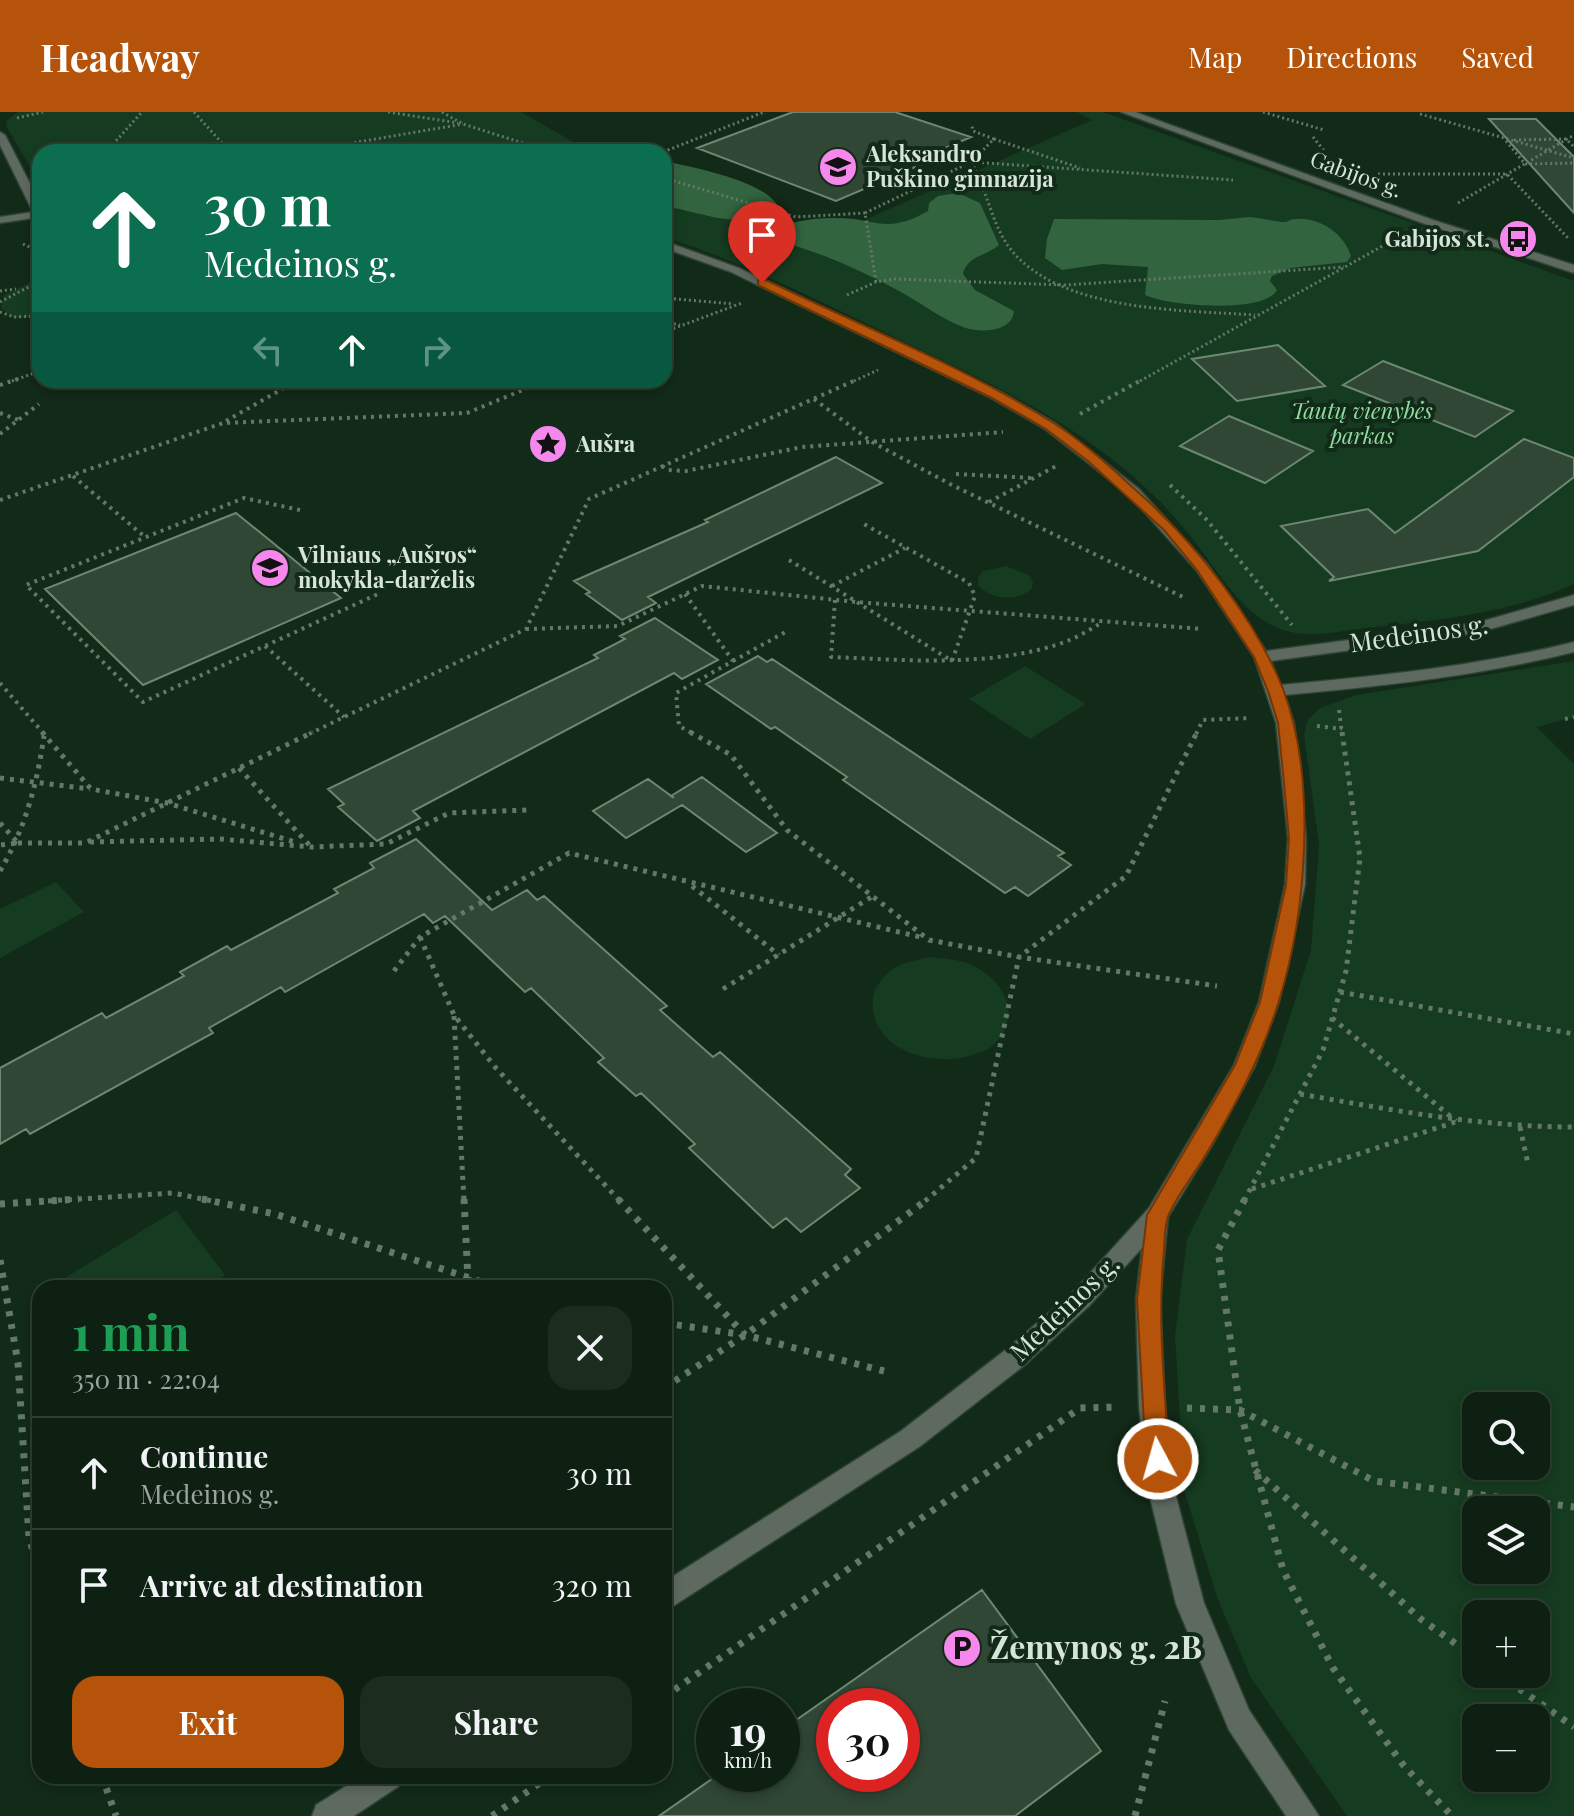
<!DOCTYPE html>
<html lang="en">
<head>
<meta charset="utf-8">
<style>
	body { margin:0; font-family:"Playfair Display",serif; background:#1c2d20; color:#f1f3f6; height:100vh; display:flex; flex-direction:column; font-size:30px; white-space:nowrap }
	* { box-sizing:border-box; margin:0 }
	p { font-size:26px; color:#9ba39f }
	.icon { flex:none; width:44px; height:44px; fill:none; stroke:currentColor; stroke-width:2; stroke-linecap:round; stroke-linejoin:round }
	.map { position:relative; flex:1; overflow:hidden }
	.panel { position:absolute; left:32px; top:1168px; width:640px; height:504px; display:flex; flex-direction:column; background:#0e2012; border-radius:24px; box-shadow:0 4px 12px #0003,0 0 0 2px #2e3e32 }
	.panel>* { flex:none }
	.top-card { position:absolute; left:32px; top:32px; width:640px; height:244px; border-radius:24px; box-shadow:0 4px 12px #0003,0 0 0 2px #2e3e32; background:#0b6e4f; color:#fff; overflow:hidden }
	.buttons { position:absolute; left:1462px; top:1280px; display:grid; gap:16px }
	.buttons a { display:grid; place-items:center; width:88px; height:88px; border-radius:16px; background:#0e2012; box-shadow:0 4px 12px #0003,0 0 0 2px #2e3e32; font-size:40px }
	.speed { position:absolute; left:696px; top:1576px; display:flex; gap:16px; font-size:40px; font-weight:700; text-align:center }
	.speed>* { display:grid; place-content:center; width:104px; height:104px; border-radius:50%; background:#0e2012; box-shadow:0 4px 12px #0003,0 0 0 2px #2e3e32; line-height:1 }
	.speed small { font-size:20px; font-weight:400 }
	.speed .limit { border:12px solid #d22; background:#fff; color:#111 }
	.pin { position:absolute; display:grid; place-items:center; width:68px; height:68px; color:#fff; margin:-82px -34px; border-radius:50% 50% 50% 0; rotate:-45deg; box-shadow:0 0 8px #0007 }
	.pin .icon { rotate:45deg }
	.me { position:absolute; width:88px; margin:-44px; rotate:354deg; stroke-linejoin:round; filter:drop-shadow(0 0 6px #0008) }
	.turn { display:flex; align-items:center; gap:28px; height:168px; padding:0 40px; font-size:36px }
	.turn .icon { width:104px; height:104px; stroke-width:2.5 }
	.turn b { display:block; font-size:56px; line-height:68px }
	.lanes { display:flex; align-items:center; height:76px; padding:0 40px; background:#0003; justify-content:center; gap:40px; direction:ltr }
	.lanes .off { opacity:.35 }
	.round { display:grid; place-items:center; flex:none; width:84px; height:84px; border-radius:24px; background:#1c2d20 }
	.headline { display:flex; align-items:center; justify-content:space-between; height:136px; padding:0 40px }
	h1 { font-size:48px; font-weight:700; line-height:60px; color:#1e9e55 }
	.cta { display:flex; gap:16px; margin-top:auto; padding:16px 40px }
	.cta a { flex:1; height:92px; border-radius:24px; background:#b45309; color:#fff; font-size:32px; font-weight:700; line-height:92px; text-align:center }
	.cta a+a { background:#1c2d20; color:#f1f3f6 }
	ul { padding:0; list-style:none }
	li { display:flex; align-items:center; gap:24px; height:112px; padding:0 40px; border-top:2px solid #2e3e32 }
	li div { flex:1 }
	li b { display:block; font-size:30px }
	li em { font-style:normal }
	header { display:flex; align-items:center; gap:48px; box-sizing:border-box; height:112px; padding:0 40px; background:#b45309; color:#fff }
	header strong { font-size:38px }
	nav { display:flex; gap:44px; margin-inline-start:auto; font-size:28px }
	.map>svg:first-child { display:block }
	.green { fill:#153b20; fill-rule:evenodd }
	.forest { fill:#32643f }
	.building { fill:#2f4734; stroke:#6d8872; stroke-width:2; fill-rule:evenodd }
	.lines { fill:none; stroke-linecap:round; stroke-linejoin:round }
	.minor-casing { stroke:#2e4433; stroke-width:3 }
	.path-far3 { stroke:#647869; stroke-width:3; stroke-dasharray:2 3; stroke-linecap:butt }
	.path-far2 { stroke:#647869; stroke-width:4; stroke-dasharray:3 5; stroke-linecap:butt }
	.path-far1 { stroke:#647869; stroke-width:5; stroke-dasharray:4 6; stroke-linecap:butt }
	.path { stroke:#647869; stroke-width:7; stroke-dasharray:5 8; stroke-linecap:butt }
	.minor { fill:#5e6960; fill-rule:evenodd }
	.route { fill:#b45309; stroke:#753606; stroke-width:2 }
	.labels { text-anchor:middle; stroke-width:8; stroke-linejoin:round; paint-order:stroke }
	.far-poi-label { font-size:22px; font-weight:bold; fill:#d7e5d9; stroke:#122a18; text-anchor:start }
	.far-street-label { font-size:22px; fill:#d7e5d9; stroke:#122a18 }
	.far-park-label { font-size:22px; font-style:italic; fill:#90dca1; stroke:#122a18 }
	.street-label { font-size:26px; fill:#d7e5d9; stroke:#122a18 }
	.near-poi-label { font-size:32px; font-weight:bold; fill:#d7e5d9; stroke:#122a18; text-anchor:start }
</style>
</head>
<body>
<header>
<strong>Headway</strong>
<nav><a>Map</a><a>Directions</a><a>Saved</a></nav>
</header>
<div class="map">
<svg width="1574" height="1704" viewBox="0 0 1574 1704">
	<rect width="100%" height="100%" fill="#122a18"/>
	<!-- green -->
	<path class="green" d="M 18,0 L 521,0 L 589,39 L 40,40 L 40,71 L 7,16 L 6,9 Z
		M 1077,0 L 1103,0 L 1574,169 L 1574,472 C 1510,502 1436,508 1367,516 C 1340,519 1310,527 1283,518 C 1240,504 1215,453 1187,420 C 1166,394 1140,369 1113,348 C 1046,295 968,261 892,224 C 817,188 743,150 664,125 L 664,94 L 761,108 L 770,104 L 791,112 L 778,114 L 768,126 L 797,134 L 862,109 L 1092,8 Z
		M 32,170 L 40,170 L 40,205 L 13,206 L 1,196 L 4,183 Z
		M 1006,454 L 1029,463 L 1033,470 L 1032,477 C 1015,490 994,488 978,474 L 978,466 L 983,459 Z
		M 1574,549 L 1574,605 L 1537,615 L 1574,652 L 1574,1704 L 1347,1704 L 1251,1566 L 1217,1485 L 1184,1378 L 1175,1224 L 1187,1127 L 1274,954 L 1311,838 L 1319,733 L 1304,623 L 1308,607 L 1320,596 L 1356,583 ZM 1476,1294 L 1536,1294 L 1536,1354 L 1476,1354 ZM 1536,1398 L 1536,1458 L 1476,1458 L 1476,1398 ZM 1536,1502 L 1536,1562 L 1476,1562 L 1476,1502 ZM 1536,1606 L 1536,1666 L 1476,1666 L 1476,1606 Z
		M 1025,554 L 1086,592 L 1030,627 L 969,587 Z
		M 56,770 L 84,800 L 0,846 L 0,797 Z
		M 930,845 C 943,847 960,847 972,853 C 1006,869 1024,907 991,935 C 986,940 976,941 969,944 C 928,956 867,935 873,885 C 874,875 886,861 894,856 C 904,850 919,848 930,845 Z
		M 176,1098 L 225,1163 L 206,1176 L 58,1176 L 55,1172 Z"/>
	<!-- forest -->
	<path class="forest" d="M 664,49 C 691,55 767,69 778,95 C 754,123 697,99 664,94 Z
		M 958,81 L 980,91 L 999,133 C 986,144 967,144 963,162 L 975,178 L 1014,199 C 1012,221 979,221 963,215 C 941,207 920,190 899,179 C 857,156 815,138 768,126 L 766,121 C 791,107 826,104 854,107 C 869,109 882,114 898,111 C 909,109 919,104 928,99 L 929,91 L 938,84 Z
		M 1250,105 C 1261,106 1272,109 1282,110 C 1291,110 1286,108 1295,107 C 1319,105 1344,121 1351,144 L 1347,150 L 1291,156 L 1272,164 L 1270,169 L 1277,178 C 1264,202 1167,194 1145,183 L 1148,155 L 1102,152 L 1062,158 L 1045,146 L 1047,127 L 1054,107 L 1219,108 Z"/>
	<!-- building -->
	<path class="building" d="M 793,0 L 895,0 L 971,25 L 931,42 L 939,45 L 836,89 L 697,36 Z
		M 1489,7 L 1536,7 L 1574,45 L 1574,101 Z
		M 1278,233 L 1325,274 L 1237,289 L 1192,247 Z
		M 1383,249 L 1513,299 L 1475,325 L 1343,273 Z
		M 1229,304 L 1313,339 L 1265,371 L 1180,334 Z
		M 1524,327 L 1574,346 L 1574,365 L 1478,439 L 1329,469 L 1334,465 L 1281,414 L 1368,397 L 1395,421 Z
		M 836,345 L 882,371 L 648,485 L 656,491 L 622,508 L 586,482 L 590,480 L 574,469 L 708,410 L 705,408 Z
		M 236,401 L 341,486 L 143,573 L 45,477 Z
		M 655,506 L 718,548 L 682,567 L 674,561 L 413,699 L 420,706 L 377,729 L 338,695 L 344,692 L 328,677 L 598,546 L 594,543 L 625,527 L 620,524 Z
		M 758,544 L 767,550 L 772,547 L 1064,741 L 1058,744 L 1071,753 L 1028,784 L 1015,775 L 1005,781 L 843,668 L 847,665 L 775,615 L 771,617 L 706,572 Z
		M 702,665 L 777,721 L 746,740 L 682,693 L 626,726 L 593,699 L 648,667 L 674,686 L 671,684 Z
		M 416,727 L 492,798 L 527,778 L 537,788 L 544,784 L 667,894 L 660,898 L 713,945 L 720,940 L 851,1057 L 845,1063 L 860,1076 L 801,1120 L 786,1106 L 773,1116 L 689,1036 L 695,1032 L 641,981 L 636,984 L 598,950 L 604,946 L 531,876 L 525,880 L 445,804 L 433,811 L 424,802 L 285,880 L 281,875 L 209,916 L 213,921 L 30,1022 L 26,1017 L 0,1032 L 0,956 L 102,901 L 106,906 L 184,864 L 180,860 L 227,834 L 231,838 L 338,781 L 334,777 L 374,756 L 370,751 Z
		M 982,1478 L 1101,1639 L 1015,1704 L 659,1704 L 719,1662 L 782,1662 L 782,1618 ZM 834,1594 L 902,1594 L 902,1662 L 834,1662 Z"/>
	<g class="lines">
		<defs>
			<path id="minor" d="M 1121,0 L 1135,0 L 1433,108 L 1574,153 L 1574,161 L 1425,112 Z
				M 0,20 L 5,23 L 40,91 L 40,105 L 0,111 L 0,105 L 33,100 L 0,33 Z
				M 664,129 L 739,156 L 1001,280 L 1055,311 L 1139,377 L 1208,453 L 1266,539 L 1476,511 L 1574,483 L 1574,493 L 1477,521 L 1271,549 L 1280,573 C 1380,564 1477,554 1574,530 L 1574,540 C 1478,564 1382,574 1284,583 L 1294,611 L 1306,726 L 1305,773 L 1279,890 L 1255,954 L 1211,1035 L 1168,1105 L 1160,1188 L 1165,1294 L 1173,1373 L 1204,1491 L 1249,1598 L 1319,1704 L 1286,1704 L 1229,1618 L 1176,1492 L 1147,1373 L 1139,1294 L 1136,1188 L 1142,1136 L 1089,1194 L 1026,1252 L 919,1335 L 664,1500 L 664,1470 L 901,1319 L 1008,1236 L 1073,1180 L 1149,1096 L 1234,953 L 1259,890 L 1285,773 L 1288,726 L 1276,611 L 1254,545 L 1197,459 L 1129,383 L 1045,317 L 991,286 L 731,160 L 664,136 Z
				M 362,1664 L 404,1664 L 399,1674 L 354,1704 L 312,1704 L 316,1693 Z"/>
		</defs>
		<!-- minor casing -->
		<use href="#minor" class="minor-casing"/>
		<!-- path-far3 -->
		<path class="path-far3" d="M 194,0 L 230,40
			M 388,0 L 458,11
			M 442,0 L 463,12 L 551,40
			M 1263,0 L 1324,18
			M 1420,2 L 1574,46
			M 17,6 L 43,0
			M 1313,25 L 1330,46
			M 994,27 L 1080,56
			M 1514,28 L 1566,27 L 1574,35
			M 1506,29 L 1525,52 L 1574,51
			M 106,40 L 142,0
			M 300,40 L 463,12
			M 663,40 L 764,0
			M 971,50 C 987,77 992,115 1012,139 C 1063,200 1182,198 1255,203
			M 972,50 L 1233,68
			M 1378,62 L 1507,62 L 1568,126
			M 664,66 L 796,105 L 865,101
			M 1458,91 L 1574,23
			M 23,132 L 40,140
			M 876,170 L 865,101 L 971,50 L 994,27 L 973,19 L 972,14
			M 0,179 L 16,177
			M 847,183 L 876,170 L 894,167 L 1065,173 L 1344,155
			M 664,186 L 734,192
			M 0,190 L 40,169
			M 0,200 L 14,205 L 40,204
			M 664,210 L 680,213
			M 664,220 L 742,191
			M 12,269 L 40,259
			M 854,269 L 878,258
			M 1140,269 L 1397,126"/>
		<!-- path-far2 -->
		<path class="path-far2" d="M 100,268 L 105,272
			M 0,273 L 18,267
			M 814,287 L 872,330 L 950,372 L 1183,485
			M 0,301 L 19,308
			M 1080,302 L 1143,267
			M 226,309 L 298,268
			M 0,322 L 39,292
			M 662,354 L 668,358 L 686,359 L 802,335 L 1003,320
			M 956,362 L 1033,366
			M 73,364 L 145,425
			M 1170,373 L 1207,408 L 1292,513
			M 0,388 L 223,311 L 467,301 L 547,268
			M 989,390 L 1058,353
			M 300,398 L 244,386 L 26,473 L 143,590 L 378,482 L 369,448
			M 789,448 L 952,549 L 975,484 L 969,471 L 862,411
			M 832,474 L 905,436
			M 685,482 L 733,549 L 676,581 L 679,614 L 694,622
			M 835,488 L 831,545 C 908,548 991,556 1065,530 C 1078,525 1091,517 1103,510
			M 526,517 L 618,514 L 702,474 L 856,490 L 1203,517
			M 265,534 L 344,605
			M 733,549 L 789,518
			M 0,571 L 44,622
			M 1339,598 L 1342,622
			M 1565,607 L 1574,605
			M 1317,614 L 1342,617
			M 309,622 L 526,517 L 589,387 L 858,267
			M 1196,622 L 1203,608 L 1251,606"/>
		<!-- path-far1 -->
		<path class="path-far1" d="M 42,620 L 91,677 L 167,691 L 298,731
			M 690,620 L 731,643 L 787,718 L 929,828 L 1019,845 L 1217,874
			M 239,656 L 311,735
			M 0,666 L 90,677
			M 0,711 L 18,731 L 0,733
			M 90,730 L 220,727 L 311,735 L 386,732 L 449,701 L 527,698
			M 18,731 L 85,731 L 313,620
			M 0,759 C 25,717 37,672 44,624
			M 692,774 L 779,843
			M 420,825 L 454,903 L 495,955 L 620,1089
			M 394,859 L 420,825 L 569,741 L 924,826
			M 723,877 L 873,784
			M 1340,880 L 1574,922
			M 454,904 L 464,1089
			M 1332,906 L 1456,1009
			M 1300,982 C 1392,998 1481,1015 1574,1015
			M 1520,1015 L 1528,1052
			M 1252,1077 L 1455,1010
			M 48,1089 L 173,1081 L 212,1089
			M 925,1089 L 976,1046 L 1019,845 L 1126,764 L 1197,620
			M 1244,1089 L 1323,938 L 1346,859 L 1360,746 L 1342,620"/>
		<!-- path -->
		<path class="path" d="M 202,1087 L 275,1102 L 500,1176
			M 464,1087 L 468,1168
			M 618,1087 L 745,1223 L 884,1259
			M 1245,1087 L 1218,1138 L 1240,1298 L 1283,1458 L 1333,1556 L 1404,1654 L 1452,1704
			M 0,1092 L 79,1087
			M 0,1148 L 18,1251 L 29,1425 L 40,1464
			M 664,1211 L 745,1223
			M 664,1276 L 745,1223 L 928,1087
			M 1187,1296 L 1240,1298 L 1374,1369 L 1574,1395
			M 1255,1358 L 1422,1508 L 1476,1546
			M 1498,1562 L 1574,1615
			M 664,1585 L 1080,1296 L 1117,1295
			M 102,1664 L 116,1704
			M 492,1704 L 550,1664
			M 1135,1704 L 1165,1589"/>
		<!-- minor -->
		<use href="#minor" class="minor"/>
	</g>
	<!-- route -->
	<path class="route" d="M 758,168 L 766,168 C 861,214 963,254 1052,310 C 1084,330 1111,356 1139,381 C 1195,431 1255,506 1283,577 C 1317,667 1307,801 1278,892 C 1262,943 1236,993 1208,1039 C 1196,1060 1179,1080 1169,1102 C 1164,1113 1165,1128 1164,1139 C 1157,1208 1165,1277 1169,1347 L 1166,1355 L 1158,1358 L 1149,1355 L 1146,1347 L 1137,1188 L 1147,1103 L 1235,953 L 1260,890 L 1286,773 L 1289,726 L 1284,671 L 1278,611 L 1268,579 L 1254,545 L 1197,458 L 1164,418 L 1088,349 L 1046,317 L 992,286 L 758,173 Z"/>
	<!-- icons -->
	<defs>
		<symbol id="school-disc" viewBox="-11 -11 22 22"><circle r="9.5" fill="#f688ed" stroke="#122a18"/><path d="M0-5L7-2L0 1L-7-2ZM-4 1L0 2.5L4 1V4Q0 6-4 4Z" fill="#111"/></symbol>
		<symbol id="bus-disc" viewBox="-11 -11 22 22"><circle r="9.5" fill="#f688ed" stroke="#122a18"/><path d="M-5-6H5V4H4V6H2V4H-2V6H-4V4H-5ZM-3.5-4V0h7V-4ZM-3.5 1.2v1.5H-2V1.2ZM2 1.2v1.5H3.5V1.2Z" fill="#111"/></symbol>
		<symbol id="sight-disc" viewBox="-11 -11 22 22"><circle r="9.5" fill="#f688ed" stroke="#122a18"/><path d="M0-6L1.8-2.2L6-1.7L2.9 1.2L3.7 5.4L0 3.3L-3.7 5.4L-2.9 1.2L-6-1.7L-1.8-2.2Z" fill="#111"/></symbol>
		<symbol id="parking-disc" viewBox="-11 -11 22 22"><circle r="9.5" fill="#f688ed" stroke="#122a18"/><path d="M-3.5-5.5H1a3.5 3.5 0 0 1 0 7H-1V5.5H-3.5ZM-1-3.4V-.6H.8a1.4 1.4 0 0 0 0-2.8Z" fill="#111"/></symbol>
	</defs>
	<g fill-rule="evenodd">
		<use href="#school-disc" x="816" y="33" width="44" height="44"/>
		<use href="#bus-disc" x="1496" y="105" width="44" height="44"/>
		<use href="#sight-disc" x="526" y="310" width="44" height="44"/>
		<use href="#school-disc" x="248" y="434" width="44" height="44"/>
		<use href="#parking-disc" x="940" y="1514" width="44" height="44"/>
	</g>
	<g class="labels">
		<!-- far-poi labels -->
		<g class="far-poi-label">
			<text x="866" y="50">Aleksandro<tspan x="866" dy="25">Puškino gimnazija</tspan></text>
			<text x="1490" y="135" text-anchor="end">Gabijos st.</text>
			<text x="576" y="340">Aušra</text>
			<text x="298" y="451">Vilniaus „Aušros“<tspan x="298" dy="25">mokykla-darželis</tspan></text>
		</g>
		<!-- far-street labels -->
		<g class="far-street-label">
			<text transform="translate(1356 62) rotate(20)" y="8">Gabijos g.</text>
		</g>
		<!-- far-park labels -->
		<g class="far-park-label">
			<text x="1362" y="307">Tautų vienybės<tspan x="1362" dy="25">parkas</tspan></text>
		</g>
		<!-- street labels -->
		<g class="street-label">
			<text transform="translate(1419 522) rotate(-8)" y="9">Medeinos g.</text>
			<text transform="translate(1065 1196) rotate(-44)" y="9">Medeinos g.</text>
		</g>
		<!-- near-poi labels -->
		<g class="near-poi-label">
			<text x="990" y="1547">Žemynos g. 2B</text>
		</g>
	</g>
</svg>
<div class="buttons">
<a><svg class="icon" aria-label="search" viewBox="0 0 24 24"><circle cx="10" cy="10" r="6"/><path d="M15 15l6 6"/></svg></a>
<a><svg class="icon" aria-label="layers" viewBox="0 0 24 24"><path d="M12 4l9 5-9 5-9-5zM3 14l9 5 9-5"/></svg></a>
<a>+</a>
<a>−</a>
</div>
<div class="speed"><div>19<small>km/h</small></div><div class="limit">30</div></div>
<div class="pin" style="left:762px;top:171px;background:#d93025"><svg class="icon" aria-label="arrive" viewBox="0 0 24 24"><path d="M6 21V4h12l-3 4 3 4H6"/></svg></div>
<svg class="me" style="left:1158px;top:1347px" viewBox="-20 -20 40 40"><circle r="17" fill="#b45309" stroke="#fff" stroke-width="3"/><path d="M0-11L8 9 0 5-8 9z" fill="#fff"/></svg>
<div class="top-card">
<div class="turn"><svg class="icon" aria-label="ahead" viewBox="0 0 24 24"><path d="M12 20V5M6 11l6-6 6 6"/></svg><div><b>30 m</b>Medeinos g.</div></div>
<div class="lanes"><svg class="icon off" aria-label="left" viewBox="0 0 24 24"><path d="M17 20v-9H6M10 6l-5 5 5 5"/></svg><svg class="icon" aria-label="ahead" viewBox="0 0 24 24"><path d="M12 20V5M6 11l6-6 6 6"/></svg><svg class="icon off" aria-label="right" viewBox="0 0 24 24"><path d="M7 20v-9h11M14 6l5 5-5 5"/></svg></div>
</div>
<section class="panel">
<div class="headline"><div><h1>1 min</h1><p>350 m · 22:04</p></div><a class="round"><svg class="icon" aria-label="close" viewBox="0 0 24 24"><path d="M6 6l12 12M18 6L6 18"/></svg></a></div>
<ul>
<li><svg class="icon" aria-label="ahead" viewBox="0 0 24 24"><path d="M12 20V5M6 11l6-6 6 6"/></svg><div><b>Continue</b><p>Medeinos g.</p></div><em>30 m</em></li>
<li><svg class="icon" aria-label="arrive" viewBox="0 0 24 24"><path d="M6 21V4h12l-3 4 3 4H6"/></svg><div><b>Arrive at destination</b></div><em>320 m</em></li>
</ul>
<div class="cta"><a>Exit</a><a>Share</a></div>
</section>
</div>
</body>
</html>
